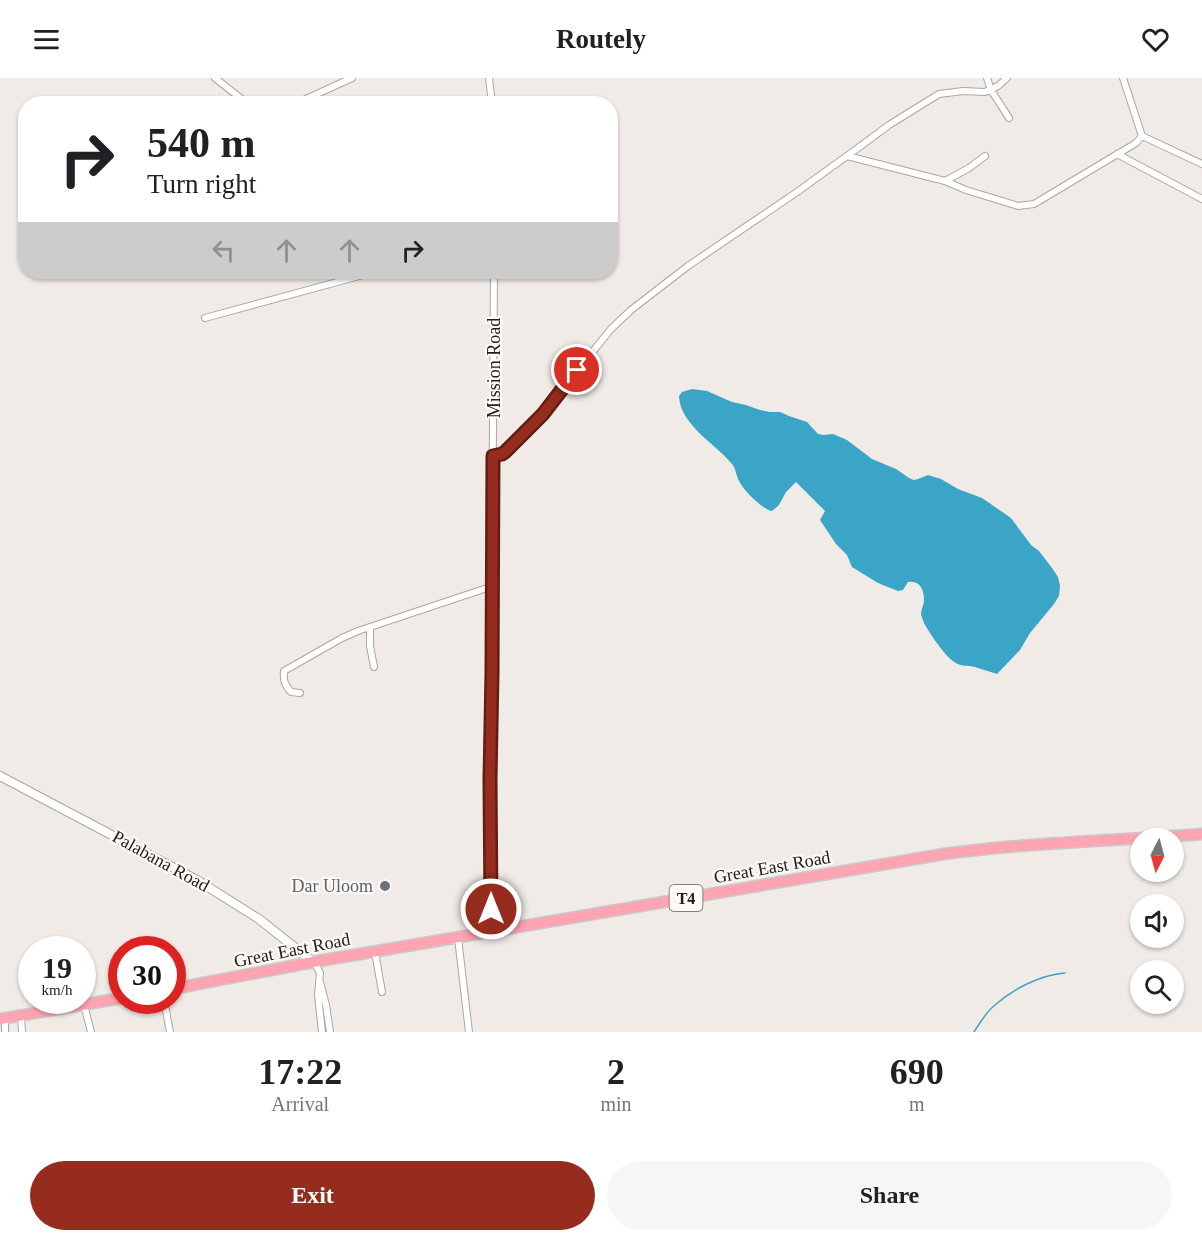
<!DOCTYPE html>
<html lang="en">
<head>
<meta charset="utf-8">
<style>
	body { margin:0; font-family:Georgia,serif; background:#f6f6f6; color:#202124; height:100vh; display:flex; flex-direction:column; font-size:22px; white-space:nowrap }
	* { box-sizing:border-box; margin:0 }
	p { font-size:20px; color:#757577 }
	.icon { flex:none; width:33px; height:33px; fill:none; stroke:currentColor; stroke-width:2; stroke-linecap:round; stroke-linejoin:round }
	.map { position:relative; height:954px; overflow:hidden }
	.details { display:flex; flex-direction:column; background:#fff; flex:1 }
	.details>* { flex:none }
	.top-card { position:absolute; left:18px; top:18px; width:600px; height:183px; border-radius:24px; box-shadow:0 2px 4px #0004; background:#fff; color:#202124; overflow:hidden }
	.needle { width:39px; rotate:186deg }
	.fabs { position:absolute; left:1130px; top:750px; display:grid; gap:12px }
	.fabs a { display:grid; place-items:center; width:54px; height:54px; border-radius:50%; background:#fff; box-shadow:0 2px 4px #0004; font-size:30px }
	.speed { position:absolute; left:18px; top:858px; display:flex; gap:12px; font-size:30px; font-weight:700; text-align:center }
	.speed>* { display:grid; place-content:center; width:78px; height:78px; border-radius:50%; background:#fff; box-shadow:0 2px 4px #0004; line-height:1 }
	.speed small { font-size:15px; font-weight:400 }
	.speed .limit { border:9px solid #d22; background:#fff; color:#111 }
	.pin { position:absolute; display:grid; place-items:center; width:51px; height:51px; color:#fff; margin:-26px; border:3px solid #fff; border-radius:50%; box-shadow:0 2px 6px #0007 }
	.me { position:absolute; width:66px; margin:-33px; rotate:0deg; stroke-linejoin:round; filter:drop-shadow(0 0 4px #0008) }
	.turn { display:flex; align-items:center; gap:21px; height:126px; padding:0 30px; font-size:27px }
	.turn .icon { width:78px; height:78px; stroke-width:2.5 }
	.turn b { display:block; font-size:42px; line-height:51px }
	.lanes { display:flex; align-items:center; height:57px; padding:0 30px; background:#0003; justify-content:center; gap:30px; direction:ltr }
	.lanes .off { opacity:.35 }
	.eta { display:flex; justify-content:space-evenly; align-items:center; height:102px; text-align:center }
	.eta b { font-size:36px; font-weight:700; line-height:42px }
	.primary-button { display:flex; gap:12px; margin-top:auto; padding:12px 30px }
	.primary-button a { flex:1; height:69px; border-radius:36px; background:#962c1d; color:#fff; font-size:24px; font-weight:700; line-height:69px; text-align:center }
	.primary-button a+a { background:#f6f6f6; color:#202124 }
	header { display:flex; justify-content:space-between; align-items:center; height:78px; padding:0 30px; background:#fff; font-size:27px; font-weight:700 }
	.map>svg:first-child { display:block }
	.water { fill:#3aa5c6 }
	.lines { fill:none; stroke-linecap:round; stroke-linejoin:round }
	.stream { stroke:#3aa5c6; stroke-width:1.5 }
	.street-casing { stroke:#aaa6a1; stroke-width:8 }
	.secondary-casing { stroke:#aaa6a1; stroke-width:10 }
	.highway-casing { stroke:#cac9c9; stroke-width:13 }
	.street { stroke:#fff; stroke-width:6 }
	.secondary { stroke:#fff; stroke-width:8 }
	.highway { stroke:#fea4b3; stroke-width:10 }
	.route-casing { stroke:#621d13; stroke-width:15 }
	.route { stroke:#962c1d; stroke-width:10 }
	.worship-dot { fill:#6b7280; stroke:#fdf9f4; stroke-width:2 }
	.labels { text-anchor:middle; stroke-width:4.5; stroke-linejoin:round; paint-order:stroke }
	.shield { fill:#fdf9f4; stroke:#63615e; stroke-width:1.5 }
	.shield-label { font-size:16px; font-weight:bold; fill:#21201e }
	.street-label { font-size:18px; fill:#21201e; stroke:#fdf9f4 }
	.worship-label { font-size:18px; fill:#5b616d; stroke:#fdf9f4; text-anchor:end }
</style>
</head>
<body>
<header><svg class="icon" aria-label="menu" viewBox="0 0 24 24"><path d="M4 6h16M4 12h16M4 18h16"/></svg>Routely<svg class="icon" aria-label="heart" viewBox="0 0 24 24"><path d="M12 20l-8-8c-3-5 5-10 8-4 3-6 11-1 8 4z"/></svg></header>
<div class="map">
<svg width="1202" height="954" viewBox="0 0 1202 954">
	<rect width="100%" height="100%" fill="#f0ebe7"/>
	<!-- water -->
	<path class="water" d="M 692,311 L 707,313 L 732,324 L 746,327 L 760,332 L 770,334 L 780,334 L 789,338 L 807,344 L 818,356 L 823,357 L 833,356 L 847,362 L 872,381 L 896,391 L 909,400 L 914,402 L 918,401 L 928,397 L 941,401 L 958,411 L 982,420 L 1011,440 L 1031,467 L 1039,473 L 1052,490 L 1058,499 L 1060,508 L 1059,518 L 1054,526 L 1030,555 L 1020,572 L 997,596 C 990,594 982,591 975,589 C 968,587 962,589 956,585 C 946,580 930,556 924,545 C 923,542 922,540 921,536 C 921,531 924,527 924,522 C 924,512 920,502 908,504 L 903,512 L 898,513 L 878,505 L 852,489 L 847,477 L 836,466 L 820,442 L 825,433 L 796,404 L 786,414 L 779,427 L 772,433 C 763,432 743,412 739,403 C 736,397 736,391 732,386 C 716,366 680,347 679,318 L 682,314 Z"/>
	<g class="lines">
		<!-- stream -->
		<path class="stream" d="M 974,954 C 980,945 986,934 995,927 C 1013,911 1040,897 1065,895"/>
		<defs>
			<path id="street" d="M 215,0 L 248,26
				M 489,0 L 492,26
				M 987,0 L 991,12 L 1009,40
				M 1123,0 L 1142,58 L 1202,86
				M 295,26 L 352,0
				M 1117,76 L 1202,121
				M 847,78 L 945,103 L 966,112 L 1018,128 L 1034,126 L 1136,65 L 1142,58
				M 945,103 L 969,90 L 985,78
				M 205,240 L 374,194
				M 493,377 L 502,376 L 505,374 L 543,335 L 611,251 L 631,232 L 688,188 L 797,114 L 858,70 L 889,47 L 939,16 L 963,13 L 985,14 L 998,8 L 1007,0
				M 370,549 L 370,568 L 374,589
				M 300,615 L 291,614 C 285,607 283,603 284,593 L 342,560 L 358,553 L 493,508
				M 491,854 C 490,634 493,414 494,194
				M 458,860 L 469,954
				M 375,874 L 382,914
				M 314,884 L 320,895 L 318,917 L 322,954
				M 320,904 L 326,927 L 330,954
				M 164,922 L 170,954
				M 84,927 L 91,954
				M 21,938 L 22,954
				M 5,940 L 5,954"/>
			<path id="secondary" d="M 0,698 L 197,802 L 259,841 L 313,884"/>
			<path id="highway" d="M 172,911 L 313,884 L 944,776 C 1030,764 1116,763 1202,756
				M 0,941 L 122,920"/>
		</defs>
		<!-- street casing -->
		<use href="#street" class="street-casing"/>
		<!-- secondary casing -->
		<use href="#secondary" class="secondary-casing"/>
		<!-- highway casing -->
		<use href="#highway" class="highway-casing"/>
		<!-- street -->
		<use href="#street" class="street"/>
		<!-- secondary -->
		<use href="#secondary" class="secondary"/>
		<!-- highway -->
		<use href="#highway" class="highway"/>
	</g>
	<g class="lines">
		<defs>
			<path id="route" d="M 491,831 L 490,701 L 492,595 L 493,378 L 502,376 L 505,374 L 543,336 L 577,292"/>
		</defs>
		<!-- route casing -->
		<use href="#route" class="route-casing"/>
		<!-- route -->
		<use href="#route" class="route"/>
	</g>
	<!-- markers -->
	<circle class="worship-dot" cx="385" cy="808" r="6"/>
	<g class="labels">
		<!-- shield labels -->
		<rect class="shield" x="669.5" y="807" width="33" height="26" rx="4.5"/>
		<g class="shield-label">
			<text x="686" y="826">T4</text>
		</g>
		<!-- street labels -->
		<g class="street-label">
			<text transform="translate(494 290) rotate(-90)" y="6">Mission Road</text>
			<text transform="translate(161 783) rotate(29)" y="6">Palabana Road</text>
			<text transform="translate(772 789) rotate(-10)" y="6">Great East Road</text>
			<text transform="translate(292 872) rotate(-11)" y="6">Great East Road</text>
		</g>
		<!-- worship labels -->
		<g class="worship-label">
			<text x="373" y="814">Dar Uloom</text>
		</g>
	</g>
</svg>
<div class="fabs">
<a><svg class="needle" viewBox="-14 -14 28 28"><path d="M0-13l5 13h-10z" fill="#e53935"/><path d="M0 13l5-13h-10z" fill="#757577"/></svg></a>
<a><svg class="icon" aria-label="sound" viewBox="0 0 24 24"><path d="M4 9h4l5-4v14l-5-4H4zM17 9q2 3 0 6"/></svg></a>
<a><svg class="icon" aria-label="search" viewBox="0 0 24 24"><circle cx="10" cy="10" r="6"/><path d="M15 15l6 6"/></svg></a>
</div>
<div class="speed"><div>19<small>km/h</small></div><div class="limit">30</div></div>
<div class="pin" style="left:577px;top:292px;background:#d93025"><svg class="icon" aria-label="arrive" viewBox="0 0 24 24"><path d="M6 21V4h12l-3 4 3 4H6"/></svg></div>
<svg class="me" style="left:491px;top:831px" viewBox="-20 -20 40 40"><circle r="17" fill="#962c1d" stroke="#fff" stroke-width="3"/><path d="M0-11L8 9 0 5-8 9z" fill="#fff"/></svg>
<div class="top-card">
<div class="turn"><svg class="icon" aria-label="right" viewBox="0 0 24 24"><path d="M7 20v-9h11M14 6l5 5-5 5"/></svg><div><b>540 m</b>Turn right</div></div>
<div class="lanes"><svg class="icon off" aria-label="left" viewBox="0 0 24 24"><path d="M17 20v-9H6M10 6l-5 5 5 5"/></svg><svg class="icon off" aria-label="ahead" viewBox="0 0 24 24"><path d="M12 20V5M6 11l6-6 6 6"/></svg><svg class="icon off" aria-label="ahead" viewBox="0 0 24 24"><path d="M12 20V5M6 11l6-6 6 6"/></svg><svg class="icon" aria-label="right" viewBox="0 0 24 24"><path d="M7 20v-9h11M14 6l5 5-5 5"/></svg></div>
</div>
</div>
<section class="details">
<div class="eta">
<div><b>17:22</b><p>Arrival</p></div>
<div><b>2</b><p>min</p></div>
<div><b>690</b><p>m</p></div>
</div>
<div class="primary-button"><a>Exit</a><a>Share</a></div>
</section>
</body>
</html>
